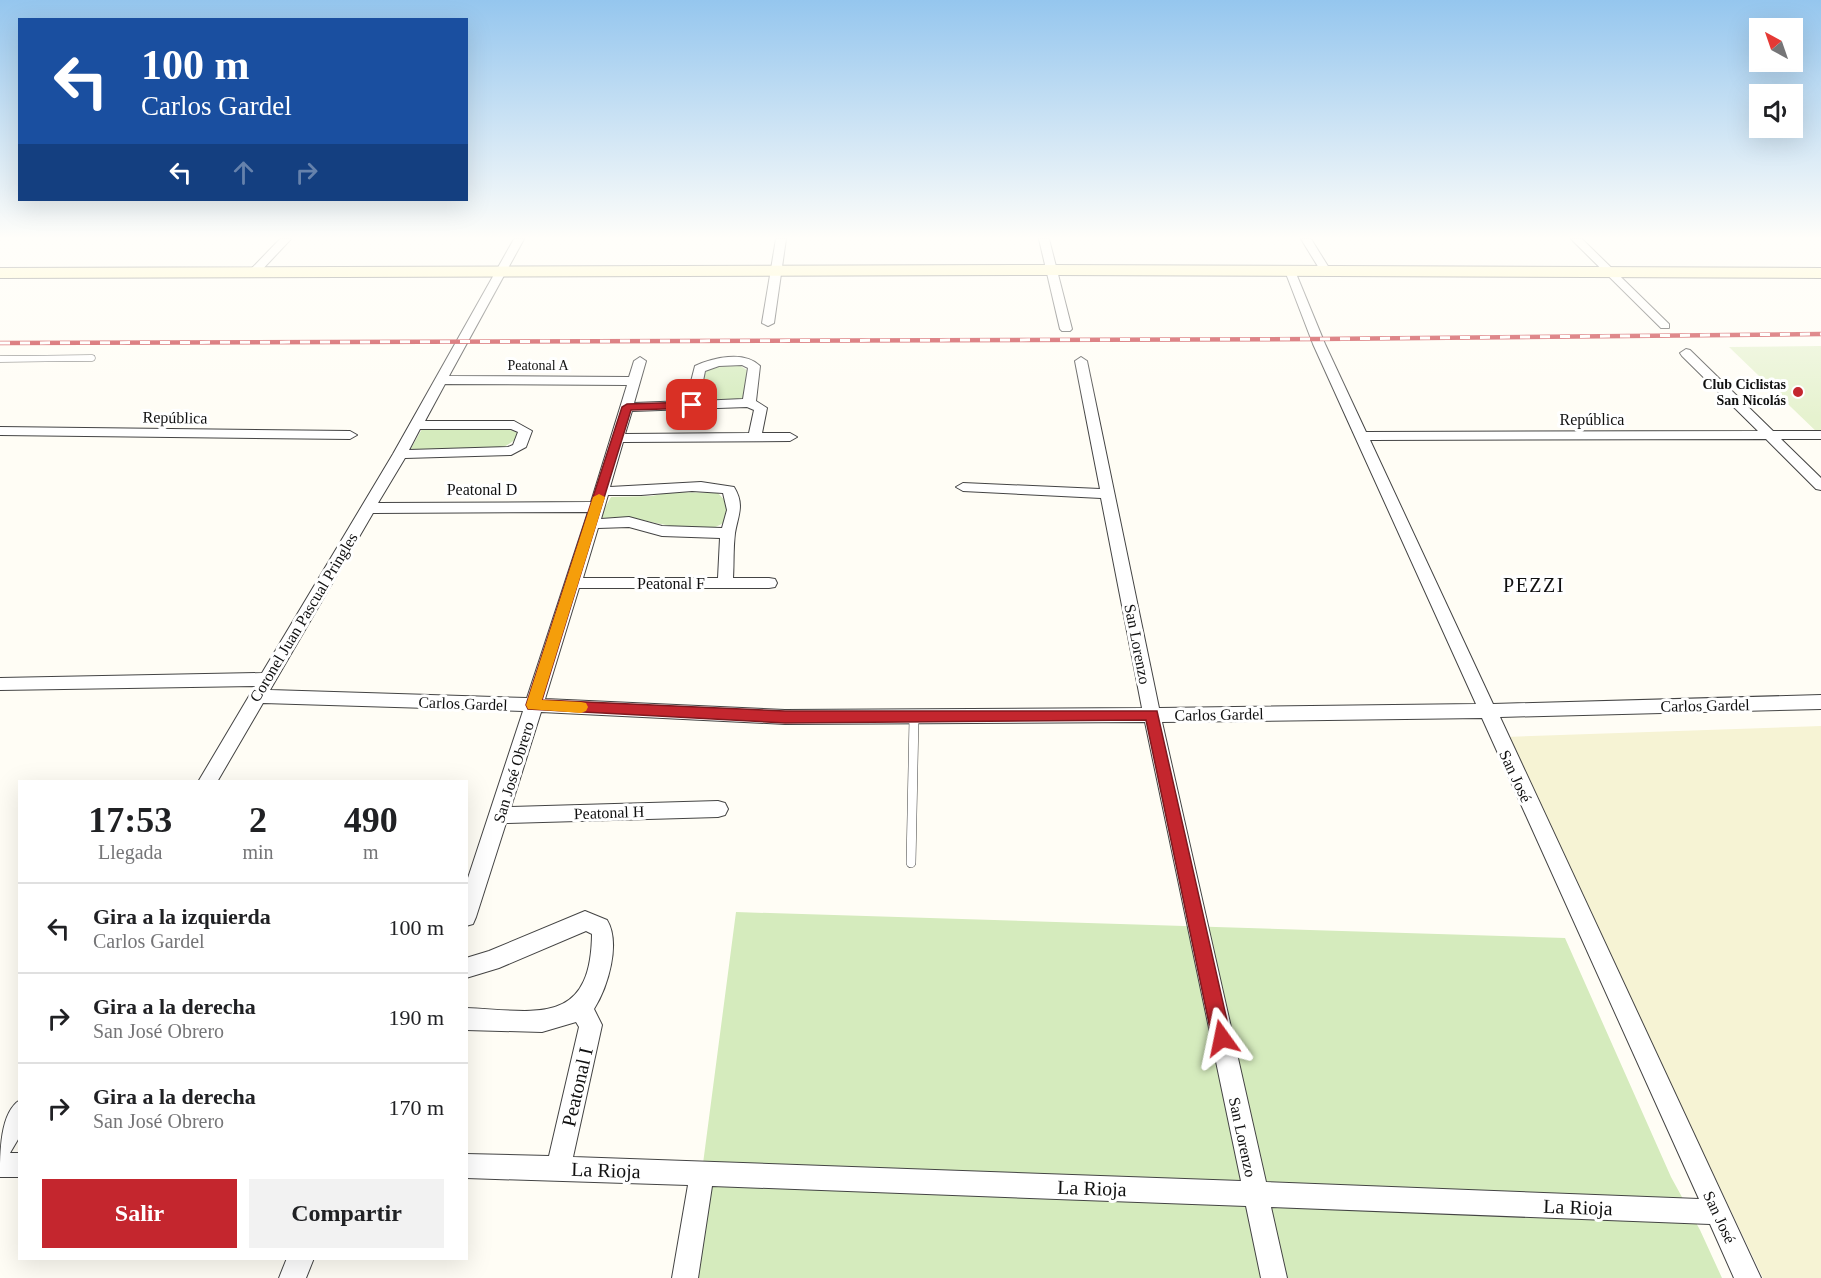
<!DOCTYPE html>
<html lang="es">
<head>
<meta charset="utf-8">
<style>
	body { margin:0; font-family:"Times New Roman",serif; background:#f2f2f2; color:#202124; height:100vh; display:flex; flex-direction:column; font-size:22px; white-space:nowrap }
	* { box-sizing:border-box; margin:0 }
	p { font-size:20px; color:#757577 }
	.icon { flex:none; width:33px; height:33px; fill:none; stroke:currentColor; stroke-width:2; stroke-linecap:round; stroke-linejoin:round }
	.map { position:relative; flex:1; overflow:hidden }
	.drawer { position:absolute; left:18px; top:780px; width:450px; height:480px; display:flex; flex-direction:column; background:#fff; border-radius:0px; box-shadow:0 6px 24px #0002 }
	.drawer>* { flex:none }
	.banner { position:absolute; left:18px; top:18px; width:450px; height:183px; border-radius:0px; box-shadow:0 6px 24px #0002; background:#1a4fa0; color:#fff; overflow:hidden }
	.needle { width:39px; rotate:320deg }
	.controls { position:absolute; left:1749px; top:18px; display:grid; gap:12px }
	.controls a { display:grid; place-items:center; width:54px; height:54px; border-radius:0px; background:#fff; box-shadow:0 6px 24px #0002; font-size:30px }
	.pin { position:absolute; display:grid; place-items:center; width:51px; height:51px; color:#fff; margin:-26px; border-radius:12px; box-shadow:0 3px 9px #0006 }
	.me { position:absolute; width:66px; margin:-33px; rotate:348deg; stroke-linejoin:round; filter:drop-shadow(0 0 4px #0008) }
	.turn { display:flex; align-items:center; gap:21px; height:126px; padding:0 24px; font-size:27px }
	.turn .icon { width:78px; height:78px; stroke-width:2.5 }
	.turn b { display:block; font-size:42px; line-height:51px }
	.lanes { display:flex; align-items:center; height:57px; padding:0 24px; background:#0003; justify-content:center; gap:30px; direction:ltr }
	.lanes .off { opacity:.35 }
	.eta { display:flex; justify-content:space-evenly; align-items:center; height:102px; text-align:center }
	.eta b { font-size:36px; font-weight:700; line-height:42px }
	.button { display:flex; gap:12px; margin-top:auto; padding:12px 24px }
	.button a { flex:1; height:69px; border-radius:0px; background:#c4262e; color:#fff; font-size:24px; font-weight:700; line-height:69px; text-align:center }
	.button a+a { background:#f2f2f2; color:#202124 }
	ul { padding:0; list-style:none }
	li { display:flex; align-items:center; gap:18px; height:90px; padding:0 24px; border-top:2px solid #e0e0e0 }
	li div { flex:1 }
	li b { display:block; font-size:22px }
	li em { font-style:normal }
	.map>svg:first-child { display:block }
	.farmland { fill:#f6f3d4 }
	.green { fill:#d5ebbd }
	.pitch { fill:#e6f2cf }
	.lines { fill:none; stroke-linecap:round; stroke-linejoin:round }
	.lane-far1-casing { stroke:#444; stroke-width:7 }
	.lane-casing { stroke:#444; stroke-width:10 }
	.street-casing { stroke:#444; stroke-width:2 }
	.secondary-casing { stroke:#333; stroke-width:2 }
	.lane-far1 { stroke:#fff; stroke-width:6 }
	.lane { stroke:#fff; stroke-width:9 }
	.street { fill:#fff; fill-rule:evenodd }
	.secondary { fill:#fff6b0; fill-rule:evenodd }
	.rail-casing { stroke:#c4262e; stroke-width:4.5 }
	.rail { stroke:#fff; stroke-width:3; stroke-dasharray:10; stroke-linecap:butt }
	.route { fill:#c4262e; stroke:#7f191e; stroke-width:1.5 }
	.slow { fill:#f59e0b }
	.poi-dot { fill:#c4262e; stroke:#fff; stroke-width:2 }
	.labels { text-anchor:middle; stroke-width:6; stroke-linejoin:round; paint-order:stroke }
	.far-street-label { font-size:14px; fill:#111; stroke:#fff }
	.far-poi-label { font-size:14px; font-weight:bold; fill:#111; stroke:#fff; text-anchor:end }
	.street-label { font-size:16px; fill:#111; stroke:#fff }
	.quarter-label { font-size:20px; letter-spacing:1.5px; fill:#111; stroke:#fff }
	.near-street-label { font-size:20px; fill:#111; stroke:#fff }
</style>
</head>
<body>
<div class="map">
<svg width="1821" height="1278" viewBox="0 0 1821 1278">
	<rect width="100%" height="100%" fill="#fffdf5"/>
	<!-- farmland -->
	<path class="farmland" d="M 1821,726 L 1821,1278 L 1763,1278 L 1505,737 Z"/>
	<!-- green -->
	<path class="green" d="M 739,365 L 747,370 L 743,400 L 701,401 C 705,365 702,366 739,365 Z
		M 422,429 L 508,429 L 518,433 L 518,438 L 501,449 L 410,450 Z
		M 671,492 L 718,493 L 728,504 L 723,523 C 703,538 654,521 631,518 C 622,517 612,518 603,518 L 601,515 L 611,497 L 652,496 Z
		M 736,912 L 1565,938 L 1671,1177 L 1700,1230 L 1722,1278 L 688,1278 Z"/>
	<!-- pitch -->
	<path class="pitch" d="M 1821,346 L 1821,436 L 1729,347 Z"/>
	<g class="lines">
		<defs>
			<path id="lane-far1" d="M 0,359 L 92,358"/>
			<path id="lane" d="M 911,863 L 914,718"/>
			<path id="street" d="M 280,239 L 291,239 L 259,273 L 251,273 L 251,269 Z
				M 514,239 L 524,239 L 449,376 L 629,377 L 634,361 L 640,357 L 646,361 L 634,403 L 686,401 L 695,366 C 712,358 744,350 760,366 L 756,401 L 767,408 L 762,433 L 790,433 L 797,437 L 790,441 L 623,442 L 610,487 L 701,482 L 734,487 C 745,505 738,515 735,533 C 733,548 734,563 733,578 L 769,578 L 775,579 L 777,583 L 775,587 L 769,588 L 579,588 L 545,699 L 785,710 L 1142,708 L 1101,498 L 963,491 L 956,487 L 963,483 L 1100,489 L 1075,361 L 1081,357 L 1087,361 L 1159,708 L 1476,704 L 1313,344 L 1285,271 L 1290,268 L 1295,271 L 1325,344 L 1366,432 L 1758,431 L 1682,356 L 1680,353 L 1686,349 L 1690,350 L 1773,431 L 1821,431 L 1821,439 L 1781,439 L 1821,478 L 1821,490 L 1816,489 L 1766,439 L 1370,440 L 1493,704 L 1821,695 L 1821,709 L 1500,717 L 1761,1278 L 1734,1278 L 1710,1224 L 1271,1207 L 1287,1278 L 1261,1278 L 1246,1206 L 712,1186 L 698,1278 L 672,1278 L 688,1185 L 466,1178 L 466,1154 L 549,1156 L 579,1027 L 576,1022 L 542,1032 L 466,1030 L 466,1008 C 536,1011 591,1027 592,934 L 586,931 L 499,968 L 466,978 L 466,958 L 489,951 L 585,911 L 607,920 C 621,943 608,987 594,1009 L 602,1025 L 573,1157 L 1241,1181 L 1145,722 L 785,724 L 541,712 L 511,807 L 718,801 L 725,803 L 728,809 L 725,815 L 718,817 L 506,823 L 476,917 L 473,924 L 466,926 L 466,884 L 523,711 L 263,703 L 217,782 L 198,782 L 255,686 L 0,690 L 0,678 L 262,673 L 393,454 ZM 742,365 L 748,368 L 743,399 L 699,401 L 705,371 L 719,366 ZM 445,384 L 627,385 L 591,502 L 378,503 L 405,458 L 511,455 L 526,447 L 532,431 L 514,421 L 425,421 ZM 747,407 L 754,410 L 749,433 L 625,434 L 632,411 ZM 420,429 L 511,429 L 518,432 L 513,445 L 508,447 L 409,450 ZM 692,491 L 723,493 L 727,510 L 722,528 L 662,526 L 629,517 L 601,519 L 608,495 L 641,495 ZM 588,512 L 527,698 L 270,690 L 373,513 ZM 629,527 L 662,536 L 720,538 L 718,578 L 583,578 L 598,528 ZM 1482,718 L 1699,1199 L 1266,1182 L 1162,722 Z
				M 776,239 L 786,239 L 774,323 L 768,326 L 762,323 Z
				M 1039,239 L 1049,239 L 1072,329 L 1070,331 L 1062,331 L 1060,329 Z
				M 1301,239 L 1311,239 L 1331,271 L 1330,273 L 1322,273 Z
				M 1571,239 L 1582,239 L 1669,324 L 1669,328 L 1661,328 Z
				M 0,427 L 350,431 L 357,435 L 350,439 L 0,435 Z
				M 20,1100 L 20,1136 L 10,1153 L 20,1153 L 20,1177 L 0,1177 C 0,1153 0,1112 20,1100 Z
				M 287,1258 L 314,1258 L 306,1278 L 279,1278 Z"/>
			<path id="secondary" d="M 1053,265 L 1821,268 L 1821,278 L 1053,275 L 0,278 L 0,268 Z"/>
		</defs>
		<!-- lane-far1 casing -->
		<use href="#lane-far1" class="lane-far1-casing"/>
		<!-- lane casing -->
		<use href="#lane" class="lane-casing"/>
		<!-- street casing -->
		<use href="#street" class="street-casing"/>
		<!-- secondary casing -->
		<use href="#secondary" class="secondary-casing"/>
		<!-- lane-far1 -->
		<use href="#lane-far1" class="lane-far1"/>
		<!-- lane -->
		<use href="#lane" class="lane"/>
		<!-- street -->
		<use href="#street" class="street"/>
		<!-- secondary -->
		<use href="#secondary" class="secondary"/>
		<defs>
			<path id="rail" d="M 0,343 L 1318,339 L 1821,334"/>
		</defs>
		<!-- rail casing -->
		<use href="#rail" class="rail-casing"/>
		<!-- rail -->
		<use href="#rail" class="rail"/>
	</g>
	<!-- sky -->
	<linearGradient id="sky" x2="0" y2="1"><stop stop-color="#95c6ee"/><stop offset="0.57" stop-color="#fffefa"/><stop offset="1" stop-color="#fffefa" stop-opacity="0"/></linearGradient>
	<rect width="1821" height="418" fill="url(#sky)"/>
	<!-- route -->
	<path class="route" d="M 692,402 L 696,403 L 696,408 L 631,410 L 542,700 L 785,711 L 1157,711 L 1231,1038 L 1228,1045 L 1222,1048 L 1215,1045 L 1212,1038 L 1146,720 L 785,723 L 528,709 L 526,705 L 622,407 L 627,404 Z"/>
	<!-- slow -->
	<path class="slow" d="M 599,494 L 605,497 L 542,700 L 581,702 L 586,703 L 588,707 L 586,711 L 581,713 L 528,709 L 526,705 L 593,497 Z"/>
	<!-- markers -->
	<circle class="poi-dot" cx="1798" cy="392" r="6"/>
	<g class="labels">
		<!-- far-street labels -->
		<g class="far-street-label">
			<text x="538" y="370">Peatonal A</text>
		</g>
		<!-- far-poi labels -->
		<g class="far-poi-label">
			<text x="1786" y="389">Club Ciclistas<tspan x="1786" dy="16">San Nicolás</tspan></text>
		</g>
		<!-- street labels -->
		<g class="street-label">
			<text transform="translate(175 417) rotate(1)" y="6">República</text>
			<text x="1592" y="425">República</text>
			<text x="482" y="495">Peatonal D</text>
			<text x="671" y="589">Peatonal F</text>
			<text transform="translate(303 617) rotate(-59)" y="6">Coronel Juan Pascual Pringles</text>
			<text transform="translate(1138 644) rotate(79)" y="6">San Lorenzo</text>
			<text transform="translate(463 703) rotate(2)" y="6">Carlos Gardel</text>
			<text transform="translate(1705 705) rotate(-1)" y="6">Carlos Gardel</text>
			<text transform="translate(1219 714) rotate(-1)" y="6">Carlos Gardel</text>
			<text transform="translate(513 772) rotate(-73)" y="6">San José Obrero</text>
			<text transform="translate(1516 776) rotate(65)" y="6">San José</text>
			<text transform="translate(609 812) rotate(-2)" y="6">Peatonal H</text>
			<text transform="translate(1243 1137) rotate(78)" y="6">San Lorenzo</text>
			<text transform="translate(1720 1217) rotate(65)" y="6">San José</text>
		</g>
		<!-- quarter labels -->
		<g class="quarter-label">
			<text x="1534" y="592">PEZZI</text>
		</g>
		<!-- near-street labels -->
		<g class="near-street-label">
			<text transform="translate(577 1087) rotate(-77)" y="7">Peatonal I</text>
			<text transform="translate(606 1170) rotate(2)" y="7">La Rioja</text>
			<text transform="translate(1092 1188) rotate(2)" y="7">La Rioja</text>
			<text transform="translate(1578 1207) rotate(2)" y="7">La Rioja</text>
		</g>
	</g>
</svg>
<div class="controls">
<a><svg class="needle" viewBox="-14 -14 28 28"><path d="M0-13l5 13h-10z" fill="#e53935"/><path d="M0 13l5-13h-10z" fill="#757577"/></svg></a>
<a><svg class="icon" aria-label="sound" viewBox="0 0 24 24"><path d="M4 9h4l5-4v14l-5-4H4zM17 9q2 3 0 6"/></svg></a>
</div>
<div class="pin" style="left:692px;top:405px;background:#d93025"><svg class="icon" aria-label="arrive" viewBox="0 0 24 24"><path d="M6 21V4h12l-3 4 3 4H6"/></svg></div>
<svg class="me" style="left:1222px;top:1038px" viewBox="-20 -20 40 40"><path d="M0-17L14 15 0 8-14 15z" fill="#c4262e" stroke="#fff" stroke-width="4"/></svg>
<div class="banner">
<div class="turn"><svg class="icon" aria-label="left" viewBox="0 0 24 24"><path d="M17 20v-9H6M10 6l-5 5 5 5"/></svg><div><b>100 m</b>Carlos Gardel</div></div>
<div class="lanes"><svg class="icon" aria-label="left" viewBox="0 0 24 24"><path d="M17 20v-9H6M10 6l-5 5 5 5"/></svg><svg class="icon off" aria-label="ahead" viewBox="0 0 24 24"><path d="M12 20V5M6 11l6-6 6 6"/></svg><svg class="icon off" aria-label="right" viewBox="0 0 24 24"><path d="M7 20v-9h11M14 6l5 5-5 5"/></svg></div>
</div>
<section class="drawer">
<div class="eta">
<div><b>17:53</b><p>Llegada</p></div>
<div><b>2</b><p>min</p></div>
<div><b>490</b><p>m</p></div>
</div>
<ul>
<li><svg class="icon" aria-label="left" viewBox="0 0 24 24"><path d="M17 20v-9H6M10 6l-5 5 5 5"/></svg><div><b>Gira a la izquierda</b><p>Carlos Gardel</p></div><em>100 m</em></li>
<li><svg class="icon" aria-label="right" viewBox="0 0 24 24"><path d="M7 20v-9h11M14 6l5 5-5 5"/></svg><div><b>Gira a la derecha</b><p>San José Obrero</p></div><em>190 m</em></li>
<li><svg class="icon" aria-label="right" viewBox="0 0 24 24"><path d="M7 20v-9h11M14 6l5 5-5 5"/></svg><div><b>Gira a la derecha</b><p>San José Obrero</p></div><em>170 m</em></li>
</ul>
<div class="button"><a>Salir</a><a>Compartir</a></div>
</section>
</div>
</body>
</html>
